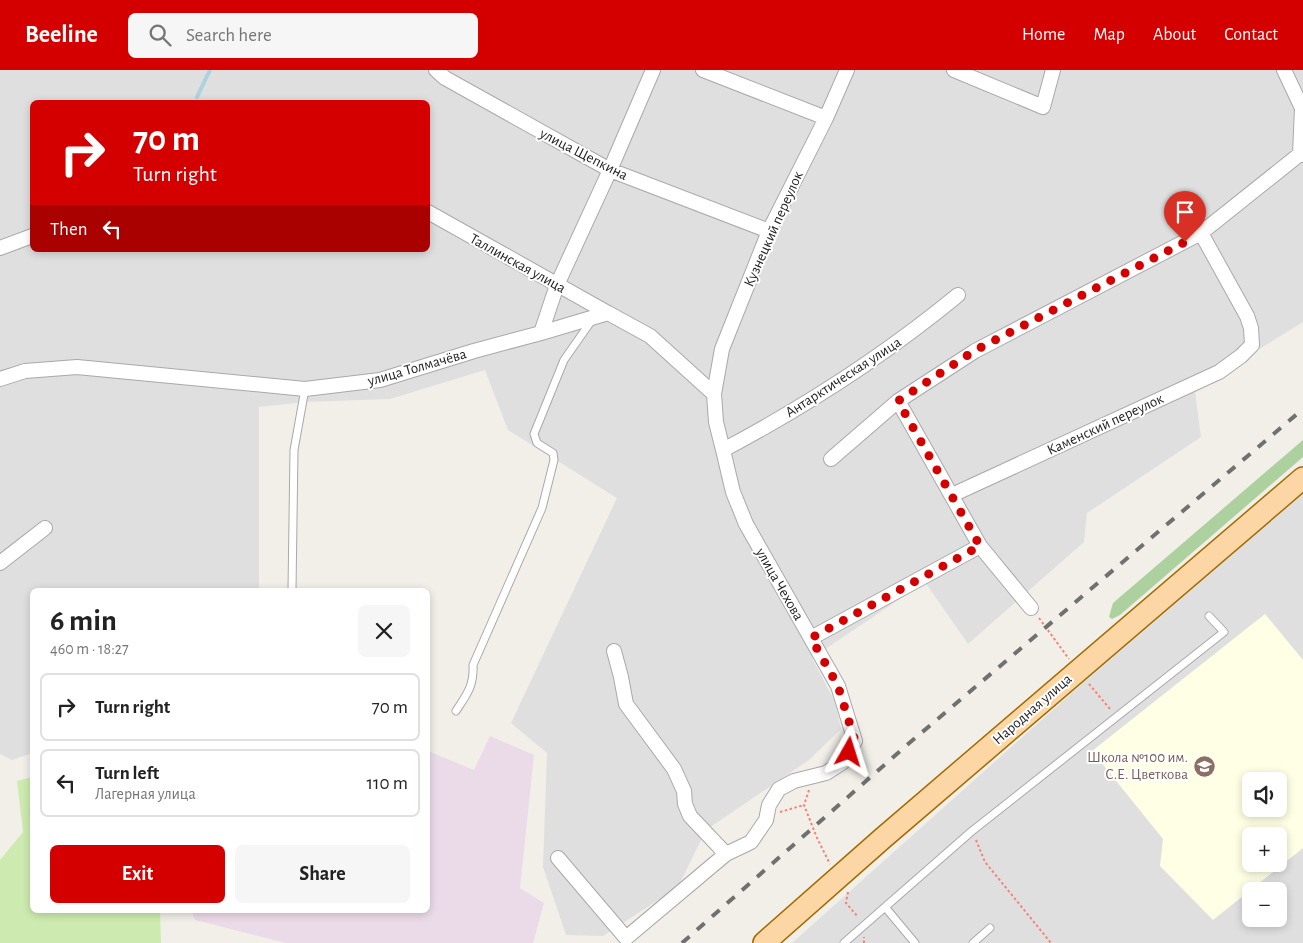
<!DOCTYPE html>
<html lang="en">
<head>
<meta charset="utf-8">
<style>
	body { margin:0; font-family:"Alegreya Sans",sans-serif; background:#f6f6f6; color:#222; height:100vh; display:flex; flex-direction:column; font-size:19px; white-space:nowrap }
	* { box-sizing:border-box; margin:0 }
	p { font-size:16px; color:#767676 }
	.icon { flex:none; width:28px; height:28px; fill:none; stroke:currentColor; stroke-width:2; stroke-linecap:round; stroke-linejoin:round }
	.map { position:relative; flex:1; overflow:hidden }
	.sheet { position:absolute; left:30px; top:518px; width:400px; height:325px; display:flex; flex-direction:column; background:#fff; border-radius:8px; box-shadow:0 2px 8px #0003 }
	.sheet>* { flex:none }
	.hud { position:absolute; left:30px; top:30px; width:400px; height:152px; border-radius:8px; box-shadow:0 2px 8px #0003; background:#d40000; color:#fff; overflow:hidden }
	.controls { position:absolute; left:1242px; top:702px; display:grid; gap:10px }
	.controls a { display:grid; place-items:center; width:45px; height:45px; border-radius:8px; background:#fff; box-shadow:0 2px 8px #0003; font-size:25px }
	.pin { position:absolute; display:grid; place-items:center; width:42px; height:42px; color:#fff; margin:-51px -21px; border-radius:50% 50% 50% 0; rotate:-45deg; box-shadow:0 0 5px #0007 }
	.pin .icon { rotate:45deg }
	.me { position:absolute; width:55px; margin:-28px; rotate:6deg; stroke-linejoin:round; filter:drop-shadow(0 0 4px #0008) }
	.turn { display:flex; align-items:center; gap:18px; height:105px; padding:0 20px; font-size:22px }
	.turn .icon { width:65px; height:65px; stroke-width:2.5 }
	.turn b { display:block; font-size:35px; line-height:42px }
	.then { display:flex; align-items:center; height:48px; padding:0 20px; background:#0003; gap:10px; font-size:19px }
	.round { display:grid; place-items:center; flex:none; width:52px; height:52px; border-radius:8px; background:#f6f6f6 }
	.headline { display:flex; align-items:center; justify-content:space-between; height:85px; padding:0 20px }
	h1 { font-size:30px; font-weight:700; line-height:38px }
	.action { display:flex; gap:10px; margin-top:auto; padding:10px 20px }
	.action a { flex:1; height:58px; border-radius:8px; background:#d40000; color:#fff; font-size:20px; font-weight:700; line-height:58px; text-align:center }
	.action a+a { background:#f6f6f6; color:#222 }
	ul { padding:0; list-style:none }
	li { display:flex; align-items:center; gap:15px; height:68px; margin:0 10px 8px; padding:0 10px; border:2px solid #e0e0e0; border-radius:8px }
	li div { flex:1 }
	li b { display:block; font-size:19px }
	li em { font-style:normal }
	header { display:flex; align-items:center; gap:30px; box-sizing:border-box; height:70px; padding:0 25px; background:#d40000; color:#fff }
	header strong { font-size:24px }
	nav { display:flex; gap:28px; margin-inline-start:auto; font-size:18px }
	.search { width:350px; height:45px; background:#f6f6f6; display:flex; align-items:center; gap:12px; box-sizing:border-box; padding:0 18px; border-radius:8px; color:#767676; font-size:19px }
	.map>svg:first-child { display:block }
	.residential { fill:#e0dfdf; fill-rule:evenodd }
	.industrial { fill:#ebdbe8 }
	.education { fill:#ffffe5; fill-rule:evenodd }
	.grass { fill:#cdebb0 }
	.forest { fill:#add19e }
	.lines { fill:none; stroke-linecap:round; stroke-linejoin:round }
	.stream { stroke:#aad3df; stroke-width:4 }
	.service-casing { stroke:#a9a9a9; stroke-width:9 }
	.minor-casing { stroke:#a9a9a9; stroke-width:16 }
	.primary-casing { stroke:#a06b00; stroke-width:24 }
	.path { stroke:#fa8072; stroke-width:2; stroke-dasharray:2.5 2.5; stroke-linecap:butt }
	.service { stroke:#fff; stroke-width:7 }
	.minor { stroke:#fff; stroke-width:14 }
	.primary { stroke:#fcd6a4; stroke-width:21 }
	.rail { stroke:#707070; stroke-width:4; stroke-dasharray:10 10; stroke-linecap:butt }
	.route { stroke:#d40000; stroke-width:9; stroke-dasharray:0 16.2 }
	.labels { text-anchor:middle; stroke-width:4; stroke-linejoin:round; paint-order:stroke }
	.street-label { font-size:15px; fill:#222; stroke:#fff }
	.education-label { font-size:15px; fill:#785e54; stroke:#fff; text-anchor:end }
</style>
</head>
<body>
<header>
<strong>Beeline</strong>
<div class="search"><svg class="icon" aria-label="search" viewBox="0 0 24 24"><circle cx="10" cy="10" r="6"/><path d="M15 15l6 6"/></svg>Search here</div>
<nav><a>Home</a><a>Map</a><a>About</a><a>Contact</a></nav>
</header>
<div class="map">
<svg width="1303" height="873" viewBox="0 0 1303 873">
	<rect width="100%" height="100%" fill="#f2efe9"/>
	<!-- residential -->
	<path class="residential" d="M 0,0 L 1303,0 L 1303,252 L 1237,293 L 1195,322 L 1201,367 L 1087,443 L 1084,472 L 968,574 L 925,512 L 812,588 L 835,632 L 841,659 L 809,690 L 706,760 L 678,817 L 603,866 L 566,865 L 543,797 L 547,683 L 511,653 L 617,428 L 508,360 L 485,300 L 390,329 L 305,332 L 259,337 L 259,520 L 32,520 L 32,683 L 12,690 L 0,684 ZM 32,32 L 428,32 L 428,180 L 32,180 Z
		M 1303,424 L 1303,873 L 792,873 L 1084,612 ZM 1251,711 L 1279,711 L 1279,739 L 1251,739 ZM 1251,766 L 1279,766 L 1279,794 L 1251,794 ZM 1251,821 L 1279,821 L 1279,849 L 1251,849 Z"/>
	<!-- industrial -->
	<path class="industrial" d="M 490,666 L 534,685 L 520,818 L 544,833 L 533,873 L 286,873 L 195,850 L 191,840 L 428,840 L 428,681 L 474,700 Z"/>
	<!-- education -->
	<path class="education" d="M 1265,544 L 1303,590 L 1303,778 L 1213,850 L 1160,796 L 1163,769 L 1092,681 ZM 1251,711 L 1279,711 L 1279,739 L 1251,739 ZM 1251,766 L 1279,766 L 1279,794 L 1251,794 Z"/>
	<!-- grass -->
	<path class="grass" d="M 32,707 L 32,840 L 160,840 L 161,873 L 0,873 L 0,790 L 23,762 L 17,711 Z"/>
	<!-- forest -->
	<path class="forest" d="M 1303,370 L 1303,387 L 1120,545 L 1112,549 L 1109,547 L 1113,533 Z"/>
	<g class="lines">
		<!-- stream -->
		<path class="stream" d="M 197,27 L 210,0"/>
		<defs>
			<path id="service" d="M 292,520 L 294,380 L 305,319
				M 456,641 C 467,624 474,616 473,595 L 542,438 L 554,390 L 553,383 L 537,373 L 534,364 L 564,290 L 592,250
				M 885,837 L 915,873
				M 844,873 L 972,761 L 1224,562 L 1209,546
				M 973,873 L 990,858"/>
			<path id="minor" d="M 436,0 L 445,8 L 610,100 L 769,161
				M 703,0 L 826,48
				M 954,0 L 1043,37 L 1053,0
				M 1284,0 L 1302,38 L 1300,84
				M 428,142 L 608,243
				M 0,178 L 32,166
				M 541,263 L 557,215 L 610,100 L 653,0
				M 0,309 L 25,301 L 77,297 L 305,319 L 380,310 L 474,281 L 541,263 L 608,243 L 650,266 L 714,324
				M 898,331 L 980,476 L 1031,538
				M 723,380 C 806,336 885,285 958,225
				M 831,389 L 898,331 L 975,281 L 1201,163 L 1300,84 L 1303,85
				M 952,425 L 1219,302 L 1241,286 L 1252,275 L 1251,258 L 1247,246 L 1201,163
				M 0,493 L 45,458
				M 811,568 L 980,476
				M 614,581 L 621,607 L 626,634 L 674,699 L 684,721 L 685,734 L 690,746 L 726,784
				M 558,788 L 626,868 L 726,784 L 751,772 L 766,750 L 769,735 L 779,719 L 794,711 L 826,703 L 843,692 L 855,671 L 838,616 L 746,454 L 733,422 L 723,380 L 716,352 L 714,324 L 722,279 L 769,161 L 826,48 L 847,0"/>
			<path id="primary" d="M 764,873 L 883,768 L 1303,408"/>
		</defs>
		<!-- service casing -->
		<use href="#service" class="service-casing"/>
		<!-- minor casing -->
		<use href="#minor" class="minor-casing"/>
		<!-- primary casing -->
		<use href="#primary" class="primary-casing"/>
		<!-- path -->
		<path class="path" d="M 1039,548 L 1069,589
			M 1089,614 L 1110,639
			M 809,720 L 804,735 L 817,768 L 830,794
			M 780,742 L 804,735
			M 976,770 L 985,792 L 1051,873
			M 848,822 L 846,833 L 858,847
			M 864,873 L 864,867"/>
		<!-- service -->
		<use href="#service" class="service"/>
		<!-- minor -->
		<use href="#minor" class="minor"/>
		<!-- primary -->
		<use href="#primary" class="primary"/>
		<!-- rail -->
		<path class="rail" d="M 682,873 L 907,675 L 1303,339"/>
	</g>
	<g class="lines">
		<!-- route -->
		<path class="route" d="M 849,682 L 855,671 L 838,616 L 811,568 L 980,476 L 898,331 L 974,281 L 1185,172"/>
	</g>
	<!-- icons -->
	<defs>
		<symbol id="school-disc" viewBox="-11 -11 22 22"><circle r="9.5" fill="#8d6e63" stroke="#fff"/><path d="M0-5L7-2L0 1L-7-2ZM-4 1L0 2.5L4 1V4Q0 6-4 4Z" fill="#fff"/></symbol>
	</defs>
	<g fill-rule="evenodd">
		<use href="#school-disc" x="1192" y="684" width="25" height="25"/>
	</g>
	<g class="labels">
		<!-- street labels -->
		<g class="street-label">
			<text transform="translate(584 84) rotate(27)" y="5">улица Щепкина</text>
			<text transform="translate(773 159) rotate(-66)" y="5">Кузнецкий переулок</text>
			<text transform="translate(518 193) rotate(29)" y="5">Таллинская улица</text>
			<text transform="translate(417 297) rotate(-16)" y="5">улица Толмачёва</text>
			<text transform="translate(843 307) rotate(-33)" y="5">Антарктическая улица</text>
			<text transform="translate(1105 354) rotate(-25)" y="5">Каменский переулок</text>
			<text transform="translate(780 514) rotate(60)" y="5">улица Чехова</text>
			<text transform="translate(1032 639) rotate(-41)" y="5">Народная улица</text>
		</g>
		<!-- education labels -->
		<g class="education-label">
			<text x="1188" y="692">Школа №100 им.<tspan x="1188" dy="17">С.Е. Цветкова</tspan></text>
		</g>
	</g>
</svg>
<div class="controls">
<a><svg class="icon" aria-label="sound" viewBox="0 0 24 24"><path d="M4 9h4l5-4v14l-5-4H4zM17 9q2 3 0 6"/></svg></a>
<a>+</a>
<a>−</a>
</div>
<div class="pin" style="left:1185px;top:172px;background:#d93025"><svg class="icon" aria-label="arrive" viewBox="0 0 24 24"><path d="M6 21V4h12l-3 4 3 4H6"/></svg></div>
<svg class="me" style="left:849px;top:682px" viewBox="-20 -20 40 40"><path d="M0-17L14 15 0 8-14 15z" fill="#d40000" stroke="#fff" stroke-width="4"/></svg>
<div class="hud">
<div class="turn"><svg class="icon" aria-label="right" viewBox="0 0 24 24"><path d="M7 20v-9h11M14 6l5 5-5 5"/></svg><div><b>70 m</b>Turn right</div></div>
<div class="then">Then<svg class="icon" aria-label="left" viewBox="0 0 24 24"><path d="M17 20v-9H6M10 6l-5 5 5 5"/></svg></div>
</div>
<section class="sheet">
<div class="headline"><div><h1>6 min</h1><p>460 m · 18:27</p></div><a class="round"><svg class="icon" aria-label="close" viewBox="0 0 24 24"><path d="M6 6l12 12M18 6L6 18"/></svg></a></div>
<ul>
<li><svg class="icon" aria-label="right" viewBox="0 0 24 24"><path d="M7 20v-9h11M14 6l5 5-5 5"/></svg><div><b>Turn right</b></div><em>70 m</em></li>
<li><svg class="icon" aria-label="left" viewBox="0 0 24 24"><path d="M17 20v-9H6M10 6l-5 5 5 5"/></svg><div><b>Turn left</b><p>Лагерная улица</p></div><em>110 m</em></li>
</ul>
<div class="action"><a>Exit</a><a>Share</a></div>
</section>
</div>
</body>
</html>
